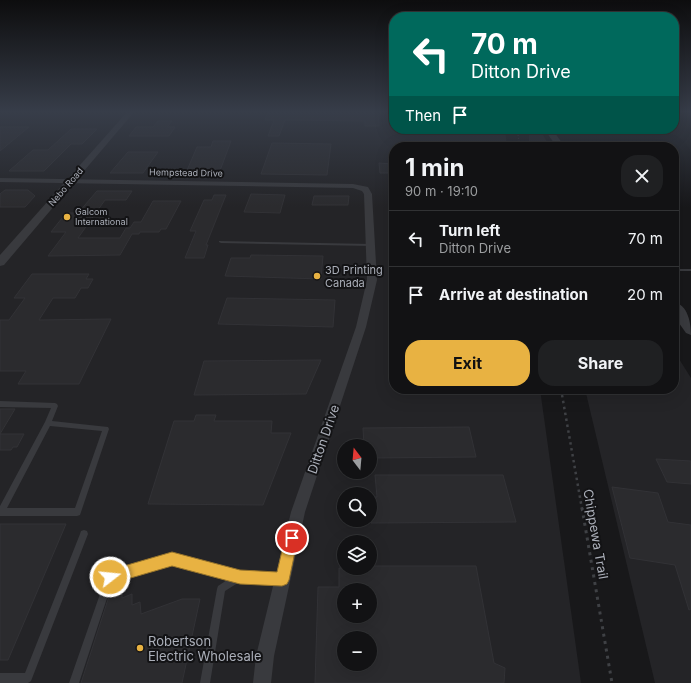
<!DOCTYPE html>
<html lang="en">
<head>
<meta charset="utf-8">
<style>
	body { margin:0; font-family:Inter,sans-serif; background:#1f2022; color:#f1f3f6; height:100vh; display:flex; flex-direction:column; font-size:15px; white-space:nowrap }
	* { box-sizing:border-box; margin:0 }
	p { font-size:13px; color:#9c9ea0 }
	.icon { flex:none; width:22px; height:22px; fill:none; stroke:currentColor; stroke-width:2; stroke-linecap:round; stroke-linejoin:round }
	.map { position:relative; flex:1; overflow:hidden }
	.side { position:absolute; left:389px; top:142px; width:290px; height:252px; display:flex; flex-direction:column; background:#121214; border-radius:16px; box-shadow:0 4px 16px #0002,0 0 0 1px #313234 }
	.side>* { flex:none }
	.hud { position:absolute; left:389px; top:12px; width:290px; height:122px; border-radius:16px; box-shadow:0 4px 16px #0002,0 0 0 1px #313234; background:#00695c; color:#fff; overflow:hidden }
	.needle { width:26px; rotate:344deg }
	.controls { position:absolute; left:337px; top:439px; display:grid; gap:8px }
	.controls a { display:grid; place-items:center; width:40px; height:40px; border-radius:50%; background:#121214; box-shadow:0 4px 16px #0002,0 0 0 1px #313234; font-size:20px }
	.pin { position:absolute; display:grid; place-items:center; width:34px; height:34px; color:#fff; margin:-17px; border:2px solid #fff; border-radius:50%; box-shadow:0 1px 4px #0007 }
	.me { position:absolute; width:44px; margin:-22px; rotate:74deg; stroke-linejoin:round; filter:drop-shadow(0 0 3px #0008) }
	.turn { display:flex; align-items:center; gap:14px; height:84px; padding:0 16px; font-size:18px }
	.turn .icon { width:52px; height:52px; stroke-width:2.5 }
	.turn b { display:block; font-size:28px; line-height:34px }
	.then { display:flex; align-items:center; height:38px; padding:0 16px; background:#0003; gap:8px; font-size:15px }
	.round { display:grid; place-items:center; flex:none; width:42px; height:42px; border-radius:16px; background:#1f2022 }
	.summary { display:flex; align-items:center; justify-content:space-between; height:68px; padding:0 16px }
	h1 { font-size:24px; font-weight:700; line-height:30px }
	.primary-button { display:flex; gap:8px; margin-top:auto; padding:8px 16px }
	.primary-button a { flex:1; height:46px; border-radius:16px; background:#e8b242; color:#111; font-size:16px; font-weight:700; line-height:46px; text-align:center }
	.primary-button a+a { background:#1f2022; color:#f1f3f6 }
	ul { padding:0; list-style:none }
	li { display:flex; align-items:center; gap:12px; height:56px; padding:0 16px; border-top:1px solid #313234 }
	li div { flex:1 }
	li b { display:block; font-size:15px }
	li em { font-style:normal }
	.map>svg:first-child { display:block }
	.built { fill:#242427; fill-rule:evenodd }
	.building { fill:#2b2b2e; stroke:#323236; fill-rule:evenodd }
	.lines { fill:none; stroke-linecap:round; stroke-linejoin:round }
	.path-far2 { stroke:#3f4145; stroke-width:1; stroke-dasharray:1 2; stroke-linecap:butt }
	.path-far1 { stroke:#3f4145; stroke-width:2.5; stroke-dasharray:2.5 3.5; stroke-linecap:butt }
	.path { stroke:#3f4145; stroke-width:3; stroke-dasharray:3 4.5; stroke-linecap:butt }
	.service { fill:#393a3e; fill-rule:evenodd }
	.minor { fill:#393a3e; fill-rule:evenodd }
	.tertiary { fill:#393a3e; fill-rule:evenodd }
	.route { fill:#e8b242; stroke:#97742b }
	.poi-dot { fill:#e8b242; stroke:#131315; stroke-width:1.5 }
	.labels { text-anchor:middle; stroke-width:4; stroke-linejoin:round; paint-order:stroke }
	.far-street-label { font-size:9px; fill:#abafb9; stroke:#131315 }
	.far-poi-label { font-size:9px; fill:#abafb9; stroke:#131315; text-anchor:start }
	.poi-label { font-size:11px; fill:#abafb9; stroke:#131315; text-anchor:start }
	.near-street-label { font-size:13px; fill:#abafb9; stroke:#131315 }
	.near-poi-label { font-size:13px; fill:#abafb9; stroke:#131315; text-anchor:start }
</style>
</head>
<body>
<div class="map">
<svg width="691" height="683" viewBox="0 0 691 683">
	<rect width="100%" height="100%" fill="#18181a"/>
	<!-- built -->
	<path class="built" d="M 0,111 L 394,111 L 394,129 L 505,129 L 507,147 L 394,147 L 394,389 L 540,389 L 581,683 L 0,683 ZM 344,446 L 370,446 L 370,472 L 344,472 ZM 344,494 L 370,494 L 370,520 L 344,520 ZM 344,542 L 370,542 L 370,568 L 344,568 ZM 344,590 L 370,590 L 370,616 L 344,616 ZM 344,638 L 370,638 L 370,664 L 344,664 Z
		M 529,132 L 543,135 L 550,147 L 529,147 Z
		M 674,351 L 691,378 L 691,683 L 655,683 L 585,389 L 674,389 Z"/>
	<!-- building -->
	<path class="building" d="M 378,111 L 379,126 L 365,126 L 365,121 L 285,120 L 279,136 L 268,136 L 274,120 L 265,120 L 268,112 Z
		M 158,121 L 172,121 L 167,127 L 175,127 L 169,136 L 129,136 L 136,127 L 153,127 Z
		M 0,127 L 29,127 L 0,151 Z
		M 71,129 L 97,129 L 82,144 L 71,144 L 44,171 L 9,171 L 33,150 L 48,150 Z
		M 213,141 L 231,141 L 221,168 L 216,174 L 185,175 L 197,147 L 211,147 Z
		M 272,143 L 331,144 L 327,175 L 261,174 Z
		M 128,152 L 158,152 L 143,173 L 110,173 Z
		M 379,163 L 392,164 L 393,173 L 380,173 Z
		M 5,190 L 28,190 L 35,196 L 25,207 L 0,207 L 0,194 Z
		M 97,191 L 132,191 L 126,200 L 105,200 L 78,238 L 120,238 L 126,228 L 130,228 L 134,222 L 141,222 L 153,201 L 181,201 L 166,229 L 161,229 L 159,232 L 140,232 L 139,234 L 132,234 L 120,255 L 48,256 L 66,232 L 51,232 L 66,213 L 78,213 Z
		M 251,194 L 285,195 L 280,213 L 244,212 Z
		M 214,195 L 226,195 L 206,245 L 208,245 L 204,258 L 185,258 L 196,231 L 190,231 L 204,200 L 212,200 Z
		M 314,196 L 349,196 L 348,205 L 312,205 Z
		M 251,255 L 323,256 L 321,279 L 225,276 L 231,258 L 250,258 Z
		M 32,274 L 89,274 L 86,279 L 93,279 L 88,288 L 81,288 L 75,298 L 53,298 L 39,320 L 111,319 L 79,384 L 18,384 L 26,371 L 0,371 L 0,320 L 9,320 L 25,298 L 14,298 Z
		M 227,298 L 335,300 L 333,327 L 218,324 Z
		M 321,360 L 306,394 L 194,395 L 204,361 Z
		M 0,409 L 15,409 L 0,434 Z
		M 196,415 L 216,415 L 214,421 L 272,421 L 271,433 L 291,433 L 263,505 L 148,504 L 174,421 L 194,421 Z
		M 469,427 L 476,457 L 370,458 L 370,446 L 364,446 L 363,428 Z
		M 0,434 L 24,434 L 17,447 L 13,447 L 11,450 L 0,450 Z
		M 656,459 L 691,461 L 691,484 L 667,482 Z
		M 375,475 L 503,475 L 516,522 L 371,523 L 370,497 L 377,497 Z
		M 612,487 L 658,493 L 668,522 L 691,525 L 691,609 L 689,610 L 675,565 L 630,558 Z
		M 0,524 L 66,524 L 8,660 L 0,660 Z
		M 370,566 L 476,566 L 494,663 L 505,668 L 504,683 L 315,683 L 318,587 L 339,587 L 339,568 L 370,568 ZM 344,590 L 370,590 L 370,616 L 344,616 ZM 344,638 L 370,638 L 370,664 L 344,664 Z
		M 122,586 L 122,598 L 132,594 L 132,605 L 140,602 L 141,614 L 182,599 L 200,599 L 182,683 L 81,683 L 112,587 Z"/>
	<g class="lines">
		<!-- path-far2 -->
		<path class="path-far2" d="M 517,129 L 520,147"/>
		<!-- path-far1 -->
		<path class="path-far1" d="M 561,389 L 582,509"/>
		<!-- path -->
		<path class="path" d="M 582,508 L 612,683"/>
		<!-- service -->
		<path class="service" d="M 219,241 L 371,244 L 373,245 L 371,246 L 221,243 L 219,242 Z
			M 674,269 L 691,269 L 691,271 L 674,271 Z
			M 0,401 L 55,403 L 57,404 L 58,406 L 52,421 L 108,427 L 109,429 L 80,515 L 77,516 L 0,516 L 0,506 L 45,422 L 51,408 L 0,407 ZM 50,426 L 102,431 L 75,508 L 7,508 Z
			M 84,530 L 87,531 L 88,534 L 31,681 L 28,683 L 0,683 L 0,673 L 25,673 L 80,534 L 81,531 Z
			M 172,555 L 240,573 L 282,576 L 285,577 L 286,580 L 285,583 L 282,584 L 241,581 L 225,591 L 210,683 L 200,683 L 217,589 L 218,586 L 230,578 L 172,563 L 113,580 L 79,683 L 69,683 L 107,574 Z"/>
		<!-- minor -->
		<path class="minor" d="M 0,178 L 353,184 L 368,187 L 372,194 L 377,280 L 366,327 L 305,512 L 274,656 L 271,683 L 253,683 L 256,656 L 291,512 L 356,327 L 367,280 L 364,194 L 362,191 L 353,188 L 0,182 Z"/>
		<!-- tertiary -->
		<path class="tertiary" d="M 128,111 L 135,111 L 4,265 L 0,266 L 0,255 Z
			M 544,129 L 552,129 L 565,147 L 557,147 Z
			M 674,302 C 688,305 691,323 691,335 L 686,333 L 674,316 Z"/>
	</g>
	<!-- sky -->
	<linearGradient id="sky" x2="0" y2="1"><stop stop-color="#0d0d0e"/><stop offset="0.54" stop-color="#373d49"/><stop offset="1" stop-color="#373d49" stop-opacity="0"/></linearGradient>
	<rect width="691" height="207" fill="url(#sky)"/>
	<!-- route -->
	<path class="route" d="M 292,532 L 296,534 L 298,538 L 289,580 L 287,584 L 282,586 L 240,584 L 172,566 L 110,584 L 105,582 L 103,577 L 105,572 L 110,570 L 172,552 L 240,570 L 277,572 L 285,538 L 287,534 Z"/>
	<!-- markers -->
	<g class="poi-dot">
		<circle cx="67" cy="217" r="4"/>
		<circle cx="317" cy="276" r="4"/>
		<circle cx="140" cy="648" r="4"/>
	</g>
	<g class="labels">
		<!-- far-street labels -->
		<g class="far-street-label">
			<text transform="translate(186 173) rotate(1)" y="3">Hempstead Drive</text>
			<text transform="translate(66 187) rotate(-49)" y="3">Nebo Road</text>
		</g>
		<!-- far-poi labels -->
		<g class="far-poi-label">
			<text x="75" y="215">Galcom<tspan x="75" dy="10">International</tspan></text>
		</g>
		<!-- poi labels -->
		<g class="poi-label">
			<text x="325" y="274">3D Printing<tspan x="325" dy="13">Canada</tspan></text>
		</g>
		<!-- near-street labels -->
		<g class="near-street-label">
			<text transform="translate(323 439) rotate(-71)" y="5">Ditton Drive</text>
			<text transform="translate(596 534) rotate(80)" y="5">Chippewa Trail</text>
		</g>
		<!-- near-poi labels -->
		<g class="near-poi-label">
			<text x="148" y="646">Robertson<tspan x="148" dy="15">Electric Wholesale</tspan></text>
		</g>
	</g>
</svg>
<div class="controls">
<a><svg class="needle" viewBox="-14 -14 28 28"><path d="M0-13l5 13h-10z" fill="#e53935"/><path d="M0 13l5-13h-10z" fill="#9c9ea0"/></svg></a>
<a><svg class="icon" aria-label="search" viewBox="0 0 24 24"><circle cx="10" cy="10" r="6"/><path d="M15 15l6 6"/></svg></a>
<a><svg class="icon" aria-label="layers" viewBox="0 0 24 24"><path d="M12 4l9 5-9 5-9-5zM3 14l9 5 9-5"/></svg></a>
<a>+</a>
<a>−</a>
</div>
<div class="pin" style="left:292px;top:538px;background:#d93025"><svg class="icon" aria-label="arrive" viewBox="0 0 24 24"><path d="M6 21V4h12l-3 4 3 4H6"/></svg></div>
<svg class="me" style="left:110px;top:577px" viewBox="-20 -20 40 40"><circle r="17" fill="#e8b242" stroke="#fff" stroke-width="3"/><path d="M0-11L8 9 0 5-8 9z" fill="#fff"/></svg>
<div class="hud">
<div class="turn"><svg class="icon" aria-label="left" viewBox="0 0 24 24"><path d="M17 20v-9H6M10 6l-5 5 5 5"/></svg><div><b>70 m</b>Ditton Drive</div></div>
<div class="then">Then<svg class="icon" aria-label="arrive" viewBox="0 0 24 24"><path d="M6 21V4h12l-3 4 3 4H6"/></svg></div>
</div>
<section class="side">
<div class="summary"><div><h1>1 min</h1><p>90 m · 19:10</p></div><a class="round"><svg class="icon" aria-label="close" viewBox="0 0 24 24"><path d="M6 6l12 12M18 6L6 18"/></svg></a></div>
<ul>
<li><svg class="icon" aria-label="left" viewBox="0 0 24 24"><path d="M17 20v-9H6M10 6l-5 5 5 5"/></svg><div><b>Turn left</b><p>Ditton Drive</p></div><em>70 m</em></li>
<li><svg class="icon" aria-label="arrive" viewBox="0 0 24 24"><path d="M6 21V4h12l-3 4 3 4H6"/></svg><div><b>Arrive at destination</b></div><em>20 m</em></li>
</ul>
<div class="primary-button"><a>Exit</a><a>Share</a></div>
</section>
</div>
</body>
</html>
